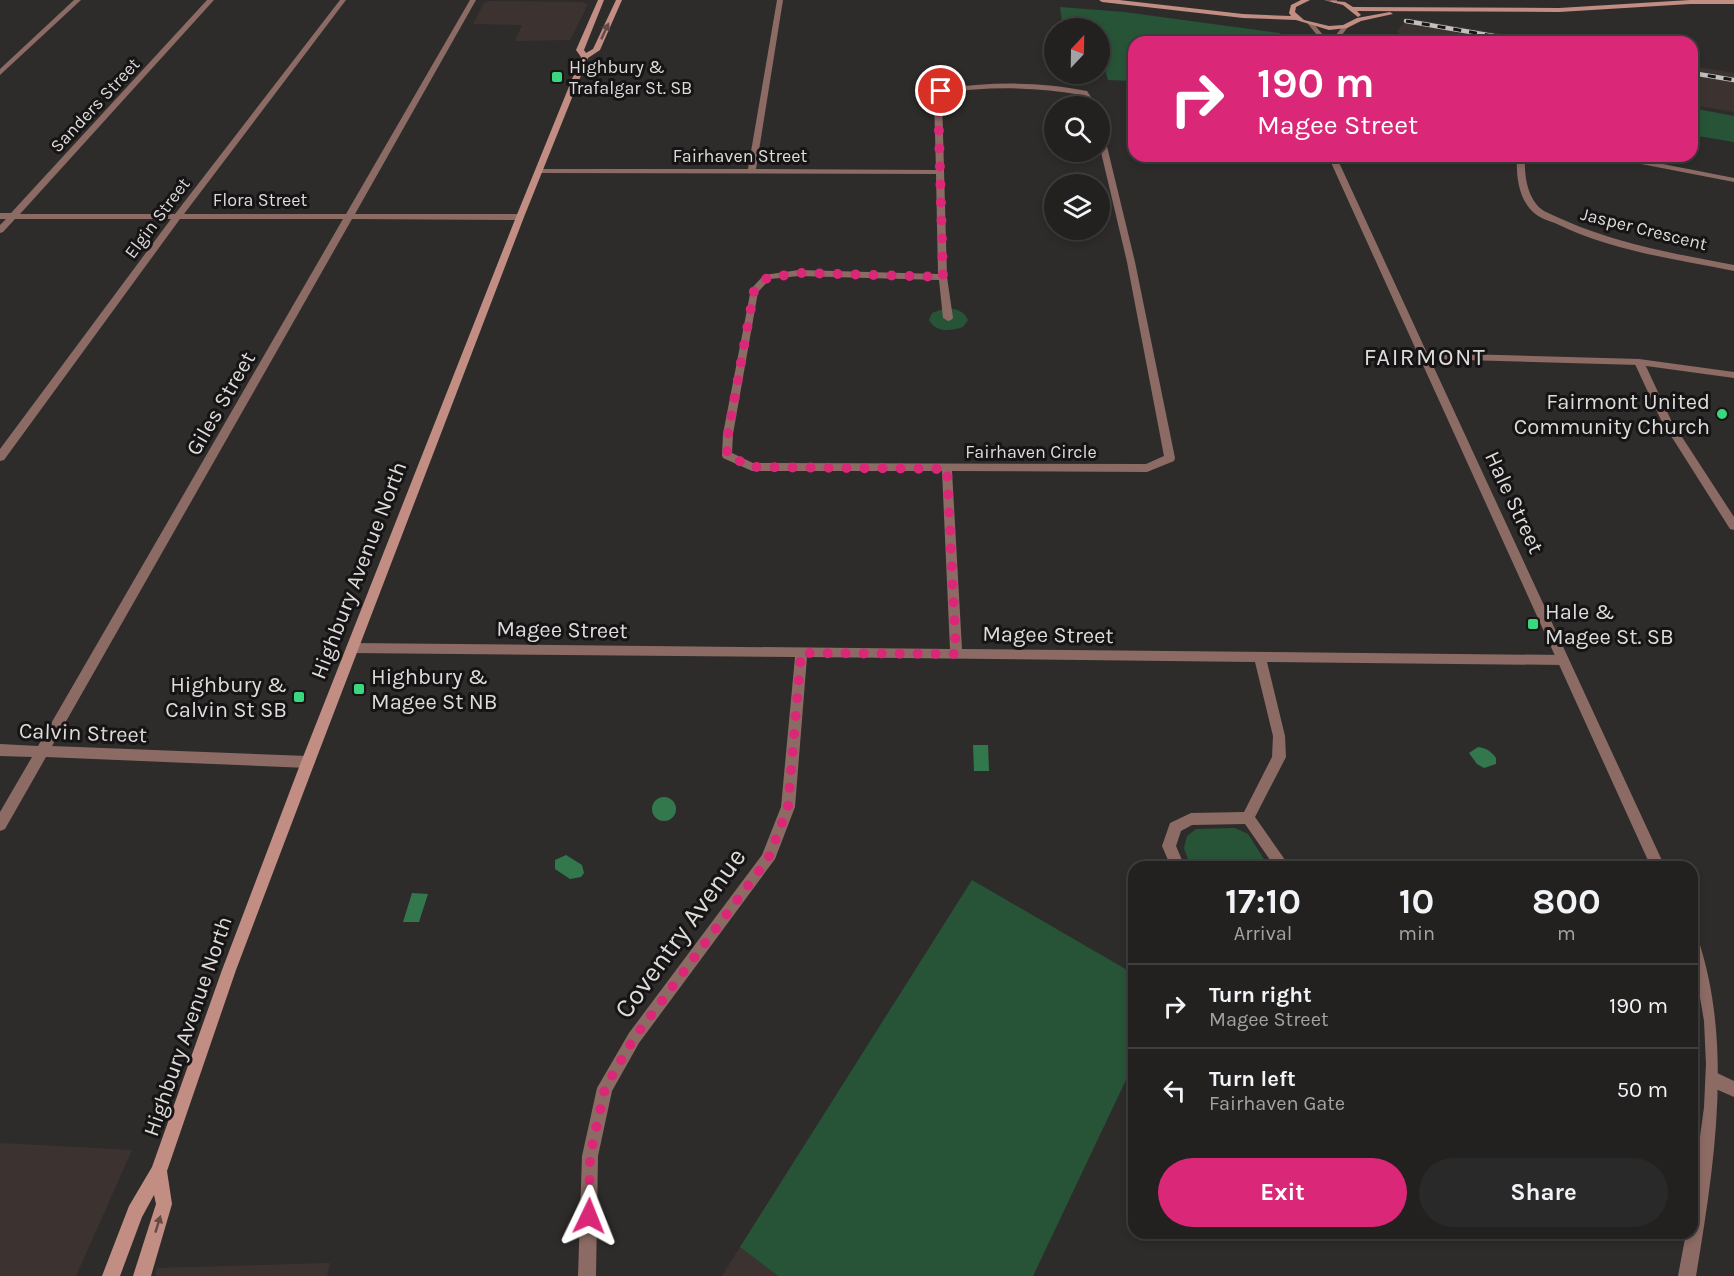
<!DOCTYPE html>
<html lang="en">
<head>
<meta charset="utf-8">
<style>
	body { margin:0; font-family:Karla,sans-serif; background:#2a2929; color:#f1f3f6; height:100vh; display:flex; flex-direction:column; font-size:22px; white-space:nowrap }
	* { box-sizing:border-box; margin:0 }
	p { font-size:20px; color:#a2a3a5 }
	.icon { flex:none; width:33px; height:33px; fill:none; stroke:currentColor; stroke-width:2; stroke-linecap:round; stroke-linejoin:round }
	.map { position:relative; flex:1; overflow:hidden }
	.drawer { position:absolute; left:1128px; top:861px; width:570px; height:378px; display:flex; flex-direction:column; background:#222120; border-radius:18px; box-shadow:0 3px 9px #0003,0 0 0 2px #3f3e3e }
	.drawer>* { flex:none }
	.banner { position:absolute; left:1128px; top:36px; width:570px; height:126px; border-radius:18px; box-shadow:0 3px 9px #0003,0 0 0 2px #3f3e3e; background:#db2777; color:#fff; overflow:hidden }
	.needle { width:39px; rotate:22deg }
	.controls { position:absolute; left:1044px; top:18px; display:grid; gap:12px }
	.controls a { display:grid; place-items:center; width:66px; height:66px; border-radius:50%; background:#222120; box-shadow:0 3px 9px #0003,0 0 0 2px #3f3e3e; font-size:30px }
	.pin { position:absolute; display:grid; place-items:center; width:51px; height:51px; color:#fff; margin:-26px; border:3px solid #fff; border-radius:50%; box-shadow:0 2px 6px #0007 }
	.me { position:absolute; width:66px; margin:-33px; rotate:2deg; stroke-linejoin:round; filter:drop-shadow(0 0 4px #0008) }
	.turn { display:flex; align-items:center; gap:21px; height:126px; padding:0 30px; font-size:27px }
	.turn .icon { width:78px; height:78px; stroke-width:2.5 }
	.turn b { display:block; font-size:42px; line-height:51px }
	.eta { display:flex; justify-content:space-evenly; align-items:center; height:102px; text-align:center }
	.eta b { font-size:36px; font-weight:700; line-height:42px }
	.action { display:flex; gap:12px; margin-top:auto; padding:12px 30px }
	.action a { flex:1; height:69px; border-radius:36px; background:#db2777; color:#fff; font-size:24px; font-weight:700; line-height:69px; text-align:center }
	.action a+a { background:#2a2929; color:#f1f3f6 }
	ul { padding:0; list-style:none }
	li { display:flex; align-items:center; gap:18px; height:84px; padding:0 30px; border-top:2px solid #3f3e3e }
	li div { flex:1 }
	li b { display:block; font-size:22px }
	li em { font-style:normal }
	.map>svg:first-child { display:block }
	.built { fill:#3c3330 }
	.green { fill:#275437 }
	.water { fill:#32784c }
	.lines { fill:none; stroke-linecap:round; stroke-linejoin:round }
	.minor { fill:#8c6b64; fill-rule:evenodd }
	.tertiary { fill:#8c6b64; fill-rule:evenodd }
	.secondary { fill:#c28d82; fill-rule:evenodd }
	.rail-casing { stroke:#c3c1c0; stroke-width:4.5 }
	.rail { stroke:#161414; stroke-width:3; stroke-dasharray:8; stroke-linecap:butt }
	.oneway { fill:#634a46 }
	.route { stroke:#db2777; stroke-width:10; stroke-dasharray:0 18 }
	.poi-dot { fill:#39d87f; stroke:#161414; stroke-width:2 }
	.labels { text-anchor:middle; stroke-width:6; stroke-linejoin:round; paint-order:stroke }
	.far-poi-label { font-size:18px; fill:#dedcdb; stroke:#161414; text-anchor:start }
	.far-street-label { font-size:18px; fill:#dedcdb; stroke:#161414 }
	.poi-label { font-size:22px; fill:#dedcdb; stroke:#161414; text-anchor:end }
	.street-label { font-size:22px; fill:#dedcdb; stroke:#161414 }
	.neighbourhood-label { font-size:24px; letter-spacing:1.5px; fill:#dedcdb; stroke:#161414 }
	.near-street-label { font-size:27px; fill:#dedcdb; stroke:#161414 }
</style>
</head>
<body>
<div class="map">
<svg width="1734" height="1276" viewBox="0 0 1734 1276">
	<rect width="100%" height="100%" fill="#2e2c2b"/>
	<!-- built -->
	<path class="built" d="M 489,1 L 581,2 L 588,4 L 570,40 L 515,41 L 522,25 L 473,24 L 484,3 Z
		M 1408,18 L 1550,42 L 1400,42 L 1402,36 L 1397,31 Z
		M 1692,66 L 1734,73 L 1734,112 L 1692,105 Z
		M 0,1143 L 132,1150 L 76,1276 L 0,1276 Z
		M 740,1247 L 778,1276 L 722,1276 Z
		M 330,1263 L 327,1276 L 155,1276 L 157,1268 Z"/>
	<!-- green -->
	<path class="green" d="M 1060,7 L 1124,12 L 1280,33 L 1285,42 L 1134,42 L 1134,81 L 1108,80 L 1100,52 L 1100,28 L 1063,28 Z
		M 1692,108 L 1734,116 L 1734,142 L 1692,135 Z
		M 946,308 C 956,309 963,310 968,320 L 963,327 C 950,331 936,333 929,320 L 932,313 Z
		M 1235,828 L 1248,834 L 1269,867 L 1199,867 L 1189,862 L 1184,848 L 1187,836 L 1196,829 Z
		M 972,880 L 1134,974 L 1134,1063 L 1033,1276 L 778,1276 L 740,1247 Z"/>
	<!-- water -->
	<path class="water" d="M 973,745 L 988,745 L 989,771 L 974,771 Z
		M 1478,747 C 1486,748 1491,751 1496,758 L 1496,764 L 1484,768 L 1477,764 L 1469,753 Z
		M652 809a12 12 0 1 1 24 0a12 12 0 1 1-24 0Z
		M 566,855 L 582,865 L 584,873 L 581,877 L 570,879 L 555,869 L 555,860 Z
		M 412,893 L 428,894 L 419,922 L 403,922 Z"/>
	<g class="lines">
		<!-- minor -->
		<path class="minor" d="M 74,0 L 81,0 L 0,75 L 0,69 Z
			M 207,0 L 214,0 L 20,214 L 175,214 L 340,0 L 346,0 L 184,214 L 346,214 L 470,0 L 476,0 L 355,214 L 520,214 L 524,217 L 520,220 L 352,219 L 52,746 L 308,756 L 313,758 L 315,762 L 313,766 L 308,768 L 46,757 L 5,829 L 0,831 L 0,812 L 32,757 L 0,756 L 0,744 L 38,746 L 343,219 L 180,219 L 4,460 L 0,461 L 0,449 L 171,219 L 15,219 L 3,232 L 0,233 L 0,225 L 6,219 L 0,219 L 0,213 L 11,213 Z
			M 777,0 L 783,0 L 756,169 L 936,170 L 934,98 L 938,89 L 941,89 C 988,82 1040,81 1087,91 L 1097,106 L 1090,106 L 1082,95 C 1037,87 989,86 944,93 L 942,98 L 947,277 L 953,318 L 951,320 L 948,321 L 943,318 L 939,280 L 799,276 L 770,279 L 758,292 L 733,434 L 732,453 L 753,463 L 1146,464 L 1164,456 L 1127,262 L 1100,148 L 1100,132 L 1104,134 L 1135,262 L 1175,458 L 1174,461 L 1147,472 L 952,471 L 962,649 L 1563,655 L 1567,657 L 1569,660 L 1567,663 L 1563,665 L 1267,662 L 1285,736 L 1286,757 L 1255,817 L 1290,867 L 1275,867 L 1245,824 L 1192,825 L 1181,831 L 1176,846 L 1185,867 L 1171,867 L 1162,846 L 1170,823 L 1191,813 L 1244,812 L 1272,757 L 1273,736 L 1255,662 L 807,657 L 795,807 L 775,859 L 639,1043 L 612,1091 L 598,1156 L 596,1276 L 578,1276 L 582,1156 L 597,1088 L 629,1033 L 762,855 L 781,807 L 795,657 L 352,653 L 348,651 L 346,648 L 348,645 L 352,643 L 950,649 L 942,471 L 752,471 L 723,458 L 722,455 L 723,434 L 751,289 L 764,275 L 799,270 L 938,274 L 936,174 L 539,173 L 535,171 L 539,169 L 748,169 Z
			M 1517,156 L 1525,156 C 1524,175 1527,200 1544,211 C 1607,242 1666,252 1734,265 L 1734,271 C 1675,259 1612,251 1557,224 C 1550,221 1539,218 1533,212 C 1518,198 1516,174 1517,156 Z
			M 1606,156 L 1622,156 L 1734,178 L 1734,182 L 1610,158 Z
			M 1639,359 L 1644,362 L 1671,420 L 1734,517 L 1734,530 L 1730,529 L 1661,420 L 1634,362 Z
			M 1715,1072 L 1734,1081 L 1734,1097 L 1709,1086 L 1707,1080 L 1709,1074 Z"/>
		<!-- tertiary -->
		<path class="tertiary" d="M 1330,0 L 1337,0 L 1337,1 L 1334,3 Z
			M 1309,23 L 1313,23 L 1323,35 L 1325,42 L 1319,42 L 1317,35 L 1308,24 Z
			M 1343,26 L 1348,27 L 1341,36 L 1342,42 L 1336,42 L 1335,36 Z
			M 1328,156 L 1336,156 L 1427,353 L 1639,359 L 1734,372 L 1734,378 L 1639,365 L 1430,359 L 1665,867 L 1651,867 Z
			M 1692,934 L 1697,936 C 1734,1043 1714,1167 1696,1276 L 1678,1276 L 1686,1233 L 1692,1233 L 1692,1196 L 1704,1107 L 1706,1064 L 1704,1021 L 1697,980 L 1692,964 Z"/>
		<!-- secondary -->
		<path class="secondary" d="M 598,0 L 604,0 L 584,50 L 586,53 L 593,49 L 616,0 L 622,0 L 600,50 L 588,58 L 524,217 L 315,762 L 236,970 L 167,1171 L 172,1204 L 151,1276 L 133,1276 L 156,1204 L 154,1195 L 142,1217 L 120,1276 L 102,1276 L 129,1206 L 152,1167 L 222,970 L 301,762 L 516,217 L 581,57 L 576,50 Z
			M 1099,0 L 1119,0 L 1243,14 L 1291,16 L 1289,13 L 1291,5 L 1301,0 L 1310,0 L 1296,7 L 1295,12 L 1304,20 L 1329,26 L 1343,25 L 1357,18 L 1390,12 L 1393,14 L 1361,21 L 1347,28 L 1329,30 L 1296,20 L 1243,18 L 1102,2 Z
			M 1324,0 L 1345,2 L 1353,7 L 1559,8 L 1690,0 L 1734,0 L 1734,4 L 1690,4 L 1559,12 L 1357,11 L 1361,15 L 1358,17 L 1343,5 Z"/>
		<defs>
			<path id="rail" d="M 1406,21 L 1529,42
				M 1692,73 L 1734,80"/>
		</defs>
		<!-- rail casing -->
		<use href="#rail" class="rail-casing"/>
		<!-- rail -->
		<use href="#rail" class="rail"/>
	</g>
	<!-- one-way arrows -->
	<defs><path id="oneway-solid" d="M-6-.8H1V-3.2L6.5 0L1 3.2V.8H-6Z" transform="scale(1.5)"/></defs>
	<g class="oneway">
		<use href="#oneway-solid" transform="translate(605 31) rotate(-65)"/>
		<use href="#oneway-solid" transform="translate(158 1224) rotate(-73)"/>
	</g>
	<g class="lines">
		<!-- route -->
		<path class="route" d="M 589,1216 L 590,1156 L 605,1088 L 634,1038 L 768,859 L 788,807 L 801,653 L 956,654 L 947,469 L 752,467 L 727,455 L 728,434 L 754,291 L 767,278 L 799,273 L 943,277 L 938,98 L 941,91"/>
	</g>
	<!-- markers -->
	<g class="poi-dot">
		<rect x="551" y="71" width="12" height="12" rx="3"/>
		<circle cx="1722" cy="414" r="6"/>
		<rect x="1527" y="618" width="12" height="12" rx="3"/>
		<rect x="353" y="683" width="12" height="12" rx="3"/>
		<rect x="293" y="691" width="12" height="12" rx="3"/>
	</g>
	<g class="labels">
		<!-- far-poi labels -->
		<g class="far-poi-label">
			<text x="569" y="73">Highbury &amp;<tspan x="569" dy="21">Trafalgar St. SB</tspan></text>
		</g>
		<!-- far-street labels -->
		<g class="far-street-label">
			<text transform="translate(95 105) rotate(-47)" y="6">Sanders Street</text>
			<text x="740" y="162">Fairhaven Street</text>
			<text x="260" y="206">Flora Street</text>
			<text transform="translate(157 218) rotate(-53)" y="6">Elgin Street</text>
			<text transform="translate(1644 229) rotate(14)" y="6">Jasper Crescent</text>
			<text x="1031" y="458">Fairhaven Circle</text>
		</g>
		<!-- poi labels -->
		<g class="poi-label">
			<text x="1710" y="409">Fairmont United<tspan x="1710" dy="25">Community Church</tspan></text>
			<text x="1545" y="619" text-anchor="start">Hale &amp;<tspan x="1545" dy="25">Magee St. SB</tspan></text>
			<text x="371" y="684" text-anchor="start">Highbury &amp;<tspan x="371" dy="25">Magee St NB</tspan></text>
			<text x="287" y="692">Highbury &amp;<tspan x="287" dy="25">Calvin St SB</tspan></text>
		</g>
		<!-- street labels -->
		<g class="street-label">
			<text transform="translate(220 403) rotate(-60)" y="8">Giles Street</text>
			<text transform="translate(1515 502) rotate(65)" y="8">Hale Street</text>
			<text transform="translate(358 570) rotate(-69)" y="8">Highbury Avenue North</text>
			<text transform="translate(562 629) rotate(1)" y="8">Magee Street</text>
			<text transform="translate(1048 634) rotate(1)" y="8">Magee Street</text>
			<text transform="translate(83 732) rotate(2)" y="8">Calvin Street</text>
			<text transform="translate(187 1026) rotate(-71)" y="8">Highbury Avenue North</text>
		</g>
		<!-- neighbourhood labels -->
		<g class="neighbourhood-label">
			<text x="1425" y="365">FAIRMONT</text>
		</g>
		<!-- near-street labels -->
		<g class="near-street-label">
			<text transform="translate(680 933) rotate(-54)" y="9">Coventry Avenue</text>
		</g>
	</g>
</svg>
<div class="controls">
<a><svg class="needle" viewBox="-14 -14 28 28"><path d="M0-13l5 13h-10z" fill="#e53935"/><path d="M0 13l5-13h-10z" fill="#a2a3a5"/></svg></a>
<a><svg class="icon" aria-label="search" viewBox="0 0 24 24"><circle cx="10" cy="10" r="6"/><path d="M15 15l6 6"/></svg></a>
<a><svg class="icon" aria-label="layers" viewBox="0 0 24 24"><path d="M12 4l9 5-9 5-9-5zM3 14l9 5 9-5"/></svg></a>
</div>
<div class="pin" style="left:941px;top:91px;background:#d93025"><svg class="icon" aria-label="arrive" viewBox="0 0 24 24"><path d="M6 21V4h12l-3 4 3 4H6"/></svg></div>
<svg class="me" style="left:589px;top:1216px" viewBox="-20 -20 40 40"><path d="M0-17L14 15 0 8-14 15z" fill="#db2777" stroke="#fff" stroke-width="4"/></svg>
<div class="banner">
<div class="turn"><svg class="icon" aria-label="right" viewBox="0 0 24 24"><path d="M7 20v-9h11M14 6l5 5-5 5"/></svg><div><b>190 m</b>Magee Street</div></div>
</div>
<section class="drawer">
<div class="eta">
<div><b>17:10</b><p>Arrival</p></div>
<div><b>10</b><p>min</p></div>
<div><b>800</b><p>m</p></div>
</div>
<ul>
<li><svg class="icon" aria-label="right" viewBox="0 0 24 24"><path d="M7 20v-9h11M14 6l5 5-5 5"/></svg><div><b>Turn right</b><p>Magee Street</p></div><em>190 m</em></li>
<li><svg class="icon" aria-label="left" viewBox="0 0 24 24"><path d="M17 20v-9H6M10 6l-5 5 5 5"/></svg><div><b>Turn left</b><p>Fairhaven Gate</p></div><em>50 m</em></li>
</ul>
<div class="action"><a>Exit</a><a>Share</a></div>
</section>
</div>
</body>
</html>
